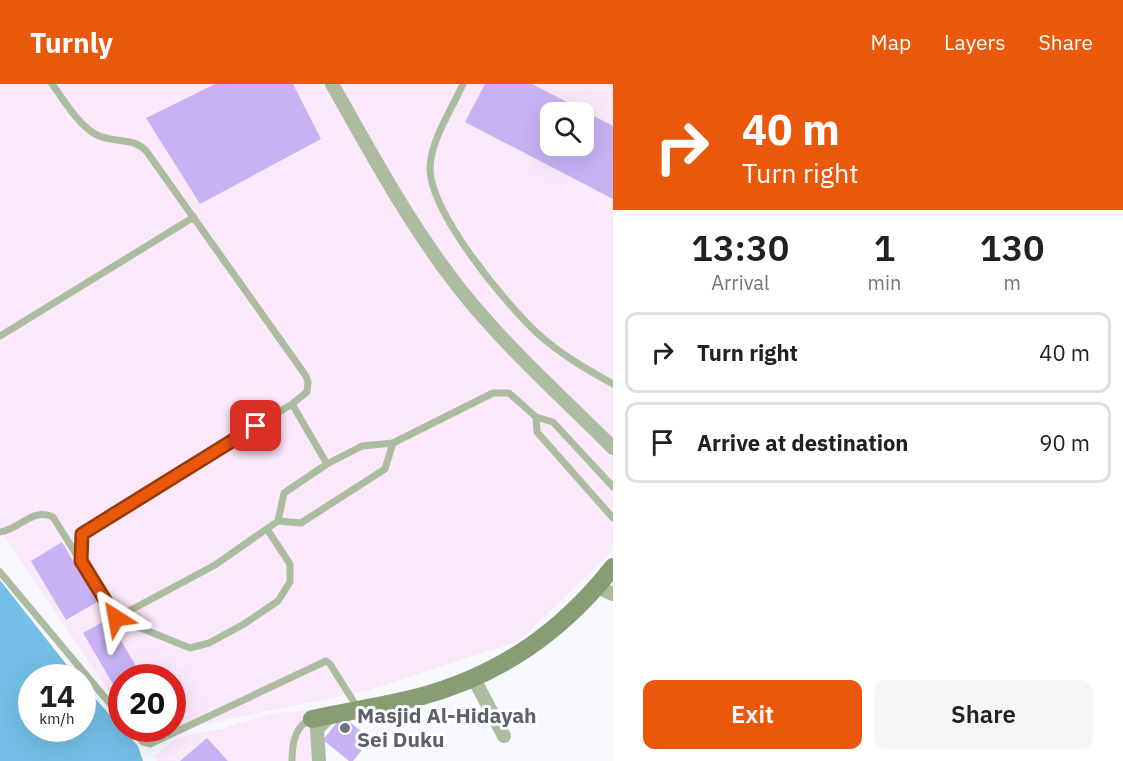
<!DOCTYPE html>
<html lang="en">
<head>
<meta charset="utf-8">
<style>
	body { margin:0; font-family:"IBM Plex Sans",sans-serif; background:#f6f6f6; color:#202124; height:100vh; display:flex; flex-direction:column; font-size:22px; white-space:nowrap }
	* { box-sizing:border-box; margin:0 }
	p { font-size:20px; color:#757577 }
	.icon { flex:none; width:33px; height:33px; fill:none; stroke:currentColor; stroke-width:2; stroke-linecap:round; stroke-linejoin:round }
	.map { position:relative; flex:1; overflow:hidden }
	.sheet { display:flex; flex-direction:column; background:#fff; width:510px }
	.sheet>* { flex:none }
	.guide { background:#ea580c; color:#fff; overflow:hidden }
	.tools { position:absolute; left:540px; top:18px; display:grid; gap:12px }
	.tools a { display:grid; place-items:center; width:54px; height:54px; border-radius:12px; background:#fff; box-shadow:0 6px 24px #0002; font-size:30px }
	.speed { position:absolute; left:18px; top:580px; display:flex; gap:12px; font-size:30px; font-weight:700; text-align:center }
	.speed>* { display:grid; place-content:center; width:78px; height:78px; border-radius:50%; background:#fff; box-shadow:0 6px 24px #0002; line-height:1 }
	.speed small { font-size:15px; font-weight:400 }
	.speed .limit { border:9px solid #d22; background:#fff; color:#111 }
	.pin { position:absolute; display:grid; place-items:center; width:51px; height:51px; color:#fff; margin:-26px; border-radius:12px; box-shadow:0 3px 9px #0006 }
	.me { position:absolute; width:66px; margin:-33px; rotate:326deg; stroke-linejoin:round; filter:drop-shadow(0 0 4px #0008) }
	.turn { display:flex; align-items:center; gap:21px; height:126px; padding:0 30px; font-size:27px }
	.turn .icon { width:78px; height:78px; stroke-width:2.5 }
	.turn b { display:block; font-size:42px; line-height:51px }
	.eta { display:flex; justify-content:space-evenly; align-items:center; height:102px; text-align:center }
	.eta b { font-size:36px; font-weight:600; line-height:42px }
	.action { display:flex; gap:12px; margin-top:auto; padding:12px 30px }
	.action a { flex:1; height:69px; border-radius:12px; background:#ea580c; color:#fff; font-size:24px; font-weight:600; line-height:69px; text-align:center }
	.action a+a { background:#f6f6f6; color:#202124 }
	ul { padding:0; list-style:none }
	li { display:flex; align-items:center; gap:18px; height:81px; margin:0 12px 9px; padding:0 18px; border:3px solid #e0e0e0; border-radius:12px }
	li div { flex:1 }
	li b { display:block; font-size:22px }
	li em { font-style:normal }
	header { display:flex; align-items:center; gap:36px; box-sizing:border-box; height:84px; padding:0 30px; background:#ea580c; color:#fff }
	header strong { font-size:28px }
	nav { display:flex; gap:33px; margin-inline-start:auto; font-size:21px }
	main { display:flex; flex:1; min-height:0 }
	.map>svg:first-child { display:block }
	.industrial { fill:#fbe8fa; fill-rule:evenodd }
	.water { fill:#74bfe7 }
	.building { fill:#c7b2f4; fill-rule:evenodd }
	.lines { fill:none; stroke-linecap:round; stroke-linejoin:round }
	.lane { stroke:#acbca0; stroke-width:7 }
	.street { stroke:#acbca0; stroke-width:14 }
	.secondary { stroke:#879e74; stroke-width:18 }
	.route-casing { stroke:#983908; stroke-width:15 }
	.route { stroke:#ea580c; stroke-width:10 }
	.worship-dot { fill:#6b7280; stroke:#fff; stroke-width:2 }
	.labels { text-anchor:middle; stroke-width:6; stroke-linejoin:round; paint-order:stroke }
	.worship-label { font-size:21px; font-weight:bold; fill:#5b616d; stroke:#fff; text-anchor:start }
</style>
</head>
<body>
<header>
<strong>Turnly</strong>
<nav><a>Map</a><a>Layers</a><a>Share</a></nav>
</header>
<main>
<div class="map">
<svg width="613" height="677" viewBox="0 0 613 677">
	<rect width="100%" height="100%" fill="#f8f8ff"/>
	<!-- industrial -->
	<path class="industrial" d="M 0,0 L 613,0 L 613,466 L 519,557 L 365,607 L 141,653 L 135,645 L 172,645 L 172,594 L 122,594 L 121,625 L 0,446 ZM 550,28 L 584,28 L 584,62 L 550,62 Z
		M 310,626 L 317,677 L 157,677 L 154,672 L 176,655 L 201,648 L 222,645 L 273,629 Z"/>
	<!-- water -->
	<path class="water" d="M 0,496 L 77,594 L 32,594 L 32,645 L 82,645 L 83,601 L 138,662 L 143,677 L 0,677 Z"/>
	<!-- building -->
	<path class="building" d="M 215,0 L 293,0 L 321,55 L 200,120 L 146,34 Z
		M 485,0 L 532,0 L 613,42 L 613,115 L 465,38 ZM 550,28 L 584,28 L 584,62 L 550,62 Z
		M 62,458 L 97,518 L 66,536 L 31,477 Z
		M 108,535 L 142,592 L 122,594 L 122,604 L 117,607 L 83,549 Z
		M 342,632 L 371,655 L 353,677 L 349,677 L 323,656 Z
		M 207,654 L 228,677 L 180,677 Z"/>
	<g class="lines">
		<!-- lane -->
		<path class="lane" d="M 52,0 C 64,16 77,39 95,50 C 112,60 134,52 147,68 L 306,292 L 308,298 L 307,308 L 292,320
			M 463,0 C 452,25 430,57 430,85 C 431,130 505,219 537,249 C 560,270 586,285 613,300
			M 0,252 L 194,133
			M 536,333 L 537,348 L 613,434
			M 278,437 L 284,409 L 327,380 L 362,362 L 393,359 L 493,309 L 509,309 L 536,333 L 553,338 L 613,403
			M 0,448 C 19,446 33,423 53,433 L 116,534 L 215,481 L 278,437 L 301,439 L 385,385 L 393,359
			M 81,474 L 80,457 L 89,445 L 292,320 L 327,380
			M 0,488 L 122,634
			M 116,534 L 190,564 L 209,559 L 244,540 L 278,517 L 290,498 L 290,480 L 267,445
			M 131,645 L 143,658 L 150,660 L 326,577 L 330,580 L 357,623
			M 292,677 C 292,662 294,642 310,636"/>
		<!-- street -->
		<path class="street" d="M 332,0 C 375,76 416,153 472,220 C 515,271 566,317 613,364
			M 597,503 L 613,510
			M 473,593 L 504,652
			M 319,677 L 317,645 L 331,631"/>
		<!-- secondary -->
		<path class="secondary" d="M 312,635 C 348,627 384,622 419,613 C 500,591 562,548 613,483"/>
	</g>
	<g class="lines">
		<defs>
			<path id="route" d="M 116,534 L 81,477 L 82,450 L 256,342"/>
		</defs>
		<!-- route casing -->
		<use href="#route" class="route-casing"/>
		<!-- route -->
		<use href="#route" class="route"/>
	</g>
	<!-- markers -->
	<circle class="worship-dot" cx="345" cy="644" r="6"/>
	<g class="labels">
		<!-- worship labels -->
		<g class="worship-label">
			<text x="357" y="639">Masjid Al-Hidayah<tspan x="357" dy="24">Sei Duku</tspan></text>
		</g>
	</g>
</svg>
<div class="tools">
<a><svg class="icon" aria-label="search" viewBox="0 0 24 24"><circle cx="10" cy="10" r="6"/><path d="M15 15l6 6"/></svg></a>
</div>
<div class="speed"><div>14<small>km/h</small></div><div class="limit">20</div></div>
<div class="pin" style="left:256px;top:342px;background:#d93025"><svg class="icon" aria-label="arrive" viewBox="0 0 24 24"><path d="M6 21V4h12l-3 4 3 4H6"/></svg></div>
<svg class="me" style="left:116px;top:534px" viewBox="-20 -20 40 40"><path d="M0-17L14 15 0 8-14 15z" fill="#ea580c" stroke="#fff" stroke-width="4"/></svg>
</div>
<section class="sheet">
<div class="guide">
<div class="turn"><svg class="icon" aria-label="right" viewBox="0 0 24 24"><path d="M7 20v-9h11M14 6l5 5-5 5"/></svg><div><b>40 m</b>Turn right</div></div>
</div>
<div class="eta">
<div><b>13:30</b><p>Arrival</p></div>
<div><b>1</b><p>min</p></div>
<div><b>130</b><p>m</p></div>
</div>
<ul>
<li><svg class="icon" aria-label="right" viewBox="0 0 24 24"><path d="M7 20v-9h11M14 6l5 5-5 5"/></svg><div><b>Turn right</b></div><em>40 m</em></li>
<li><svg class="icon" aria-label="arrive" viewBox="0 0 24 24"><path d="M6 21V4h12l-3 4 3 4H6"/></svg><div><b>Arrive at destination</b></div><em>90 m</em></li>
</ul>
<div class="action"><a>Exit</a><a>Share</a></div>
</section>
</main>
</body>
</html>
